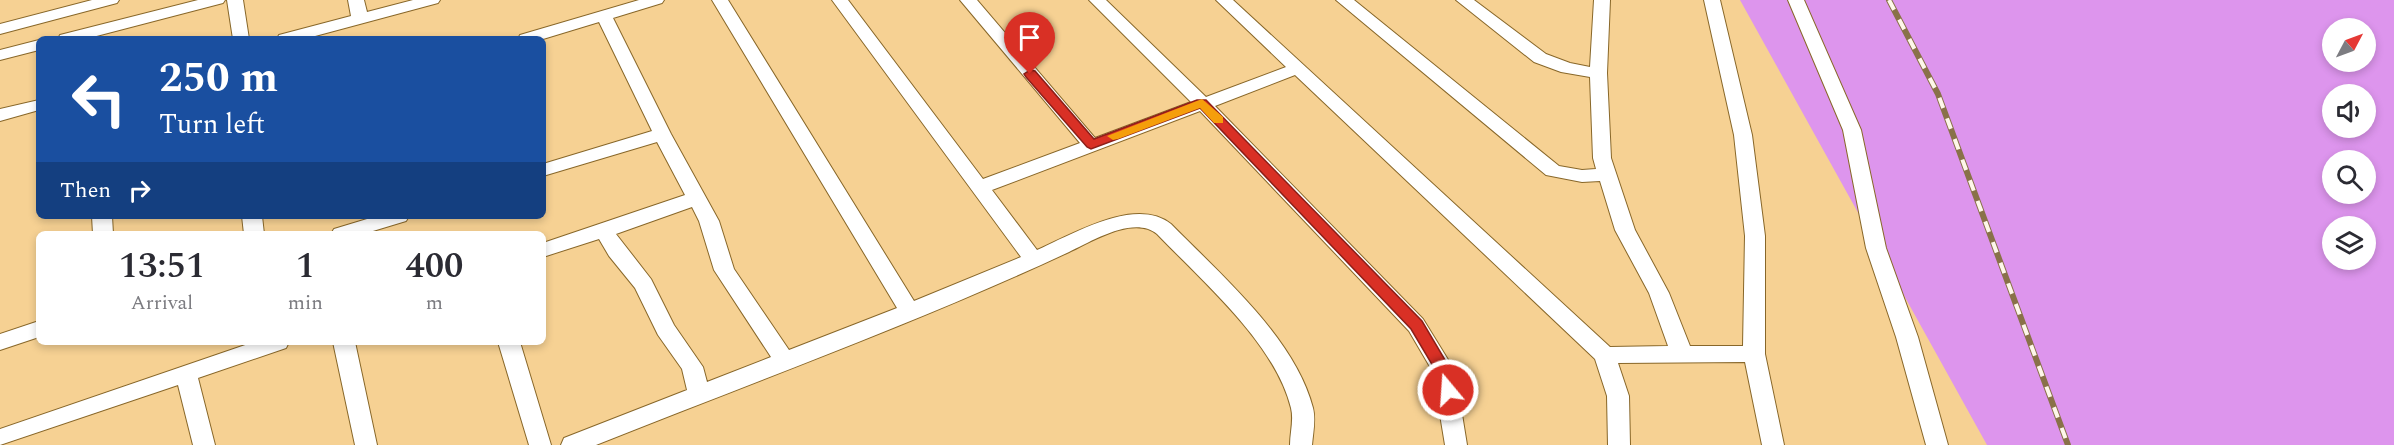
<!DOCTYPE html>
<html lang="en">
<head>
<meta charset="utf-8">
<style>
	body { margin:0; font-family:Spectral,serif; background:#f2f2f3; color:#2b2b33; height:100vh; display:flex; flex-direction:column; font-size:22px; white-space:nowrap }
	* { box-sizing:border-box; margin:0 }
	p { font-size:20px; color:#7c7c81 }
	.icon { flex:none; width:33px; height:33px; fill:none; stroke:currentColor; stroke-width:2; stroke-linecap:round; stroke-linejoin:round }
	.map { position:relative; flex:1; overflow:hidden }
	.panel { position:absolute; left:36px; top:231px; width:510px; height:114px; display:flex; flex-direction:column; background:#fff; border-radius:9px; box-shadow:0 3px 9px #0003 }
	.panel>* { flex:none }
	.top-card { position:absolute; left:36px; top:36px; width:510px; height:183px; border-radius:9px; box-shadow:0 3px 9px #0003; background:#1a4fa0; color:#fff; overflow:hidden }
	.needle { width:39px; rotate:49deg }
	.controls { position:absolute; left:2322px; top:18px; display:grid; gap:12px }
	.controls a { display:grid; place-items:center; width:54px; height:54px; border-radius:50%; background:#fff; box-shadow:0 3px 9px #0003; font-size:30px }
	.pin { position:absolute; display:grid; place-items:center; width:51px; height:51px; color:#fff; margin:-62px -26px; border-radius:50% 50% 50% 0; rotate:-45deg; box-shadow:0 0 6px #0007 }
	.pin .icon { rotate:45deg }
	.me { position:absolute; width:66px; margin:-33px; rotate:342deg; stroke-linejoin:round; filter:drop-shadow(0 0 4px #0008) }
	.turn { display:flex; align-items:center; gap:21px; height:126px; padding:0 24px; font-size:27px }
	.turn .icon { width:78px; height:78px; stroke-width:2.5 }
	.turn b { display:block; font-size:42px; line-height:51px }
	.then { display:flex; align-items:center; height:57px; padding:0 24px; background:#0003; gap:12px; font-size:22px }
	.eta { display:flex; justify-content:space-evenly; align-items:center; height:102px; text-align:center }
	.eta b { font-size:36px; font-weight:600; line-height:42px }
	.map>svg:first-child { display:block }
	.green { fill:#dd95ed; fill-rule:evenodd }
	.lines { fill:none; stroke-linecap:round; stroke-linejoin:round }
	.minor-casing { stroke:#886729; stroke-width:2 }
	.minor { fill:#fff; fill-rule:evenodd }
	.rail-casing { stroke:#897149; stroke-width:6 }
	.rail { stroke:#fef7ea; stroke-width:4; stroke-dasharray:11; stroke-linecap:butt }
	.route { fill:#d93025; stroke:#8d1f18; stroke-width:1.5 }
	.slow { fill:#f59e0b }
</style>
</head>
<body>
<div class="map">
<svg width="2394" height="445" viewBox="0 0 2394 445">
	<rect width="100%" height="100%" fill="#f6d193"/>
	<!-- green -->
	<path class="green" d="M 1740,0 L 2394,0 L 2394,445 L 1987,445 ZM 2332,28 L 2366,28 L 2366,62 L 2332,62 ZM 2332,94 L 2366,94 L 2366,128 L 2332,128 ZM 2332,160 L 2366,160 L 2366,194 L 2332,194 ZM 2332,226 L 2366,226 L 2366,260 L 2332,260 Z"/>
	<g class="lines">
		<defs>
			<path id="minor" d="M 92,0 L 119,0 L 117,3 L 0,34 L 0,24 Z
				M 198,0 L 225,0 L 223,3 L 85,39 L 58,39 L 60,35 Z
				M 227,0 L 243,0 L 249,39 L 233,39 Z
				M 348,0 L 364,0 L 367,12 L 413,0 L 440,0 L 438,3 L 304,39 L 277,39 L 279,35 L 351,16 Z
				M 639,0 L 664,0 L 662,3 L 613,18 L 671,134 L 719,221 L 734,269 L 789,350 L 897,308 L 712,0 L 728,0 L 914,301 L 1021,257 L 832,0 L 848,0 L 983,179 L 1080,143 L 960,0 L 977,0 L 1095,138 L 1191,102 L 1089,0 L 1106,0 L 1206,97 L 1286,67 L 1216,0 L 1233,0 L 1610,347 L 1668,346 L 1649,293 L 1615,230 L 1600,181 L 1582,182 L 1546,175 L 1336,0 L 1354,0 L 1559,166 L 1582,170 L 1596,169 L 1593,158 L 1590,77 L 1561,72 L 1534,62 L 1456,0 L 1474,0 L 1546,54 L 1570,63 L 1590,67 L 1594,0 L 1610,0 L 1607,73 L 1611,158 L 1635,230 L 1669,293 L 1690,346 L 1743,346 L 1745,236 L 1734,135 L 1704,0 L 1720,0 L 1752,135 L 1765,236 L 1765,354 L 1784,445 L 1762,445 L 1745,362 L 1618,363 L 1629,396 L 1630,445 L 1608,445 L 1607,396 L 1595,359 L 1295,75 L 1215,106 L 1423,319 L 1455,371 L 1467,445 L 1445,445 L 1433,372 L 1409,331 L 1200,111 L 992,190 L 1037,250 C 1073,234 1136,196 1171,224 C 1220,274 1295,338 1313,408 C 1316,420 1313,433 1312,445 L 1290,445 C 1290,433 1294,420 1291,408 C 1275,343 1202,281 1157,234 C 1134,215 1092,241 1069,252 C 915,324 753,382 596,445 L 561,445 L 564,438 L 687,390 L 682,369 L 658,335 L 635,288 L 609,256 L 599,239 L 543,257 L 543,243 L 685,195 L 657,142 L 543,176 L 543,164 L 652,131 L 599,22 L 543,39 L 518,39 L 520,35 ZM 692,207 L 699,221 L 714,270 L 771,357 L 707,382 L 703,367 L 674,325 L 651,279 L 616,234 Z
				M 1788,0 L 1804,0 L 1861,130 L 1886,248 L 1918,337 L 1948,445 L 1926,445 L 1896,337 L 1866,248 L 1843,130 Z
				M 39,40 L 39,50 L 0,60 L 0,50 Z
				M 39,100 L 39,110 L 0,121 L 0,109 Z
				M 92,216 L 112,216 L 113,234 L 93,234 Z
				M 242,216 L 262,216 L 264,234 L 244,234 Z
				M 377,216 L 409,216 L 406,221 L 363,234 L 331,234 L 334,229 Z
				M 39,321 L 39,337 L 0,350 L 0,334 Z
				M 254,342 L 289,342 L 286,348 L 198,378 L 215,445 L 193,445 L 178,385 L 0,445 L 0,429 Z
				M 333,342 L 355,342 L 377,445 L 355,445 Z
				M 498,342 L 520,342 L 551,445 L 529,445 Z"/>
		</defs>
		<!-- minor casing -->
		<use href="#minor" class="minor-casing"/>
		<!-- minor -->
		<use href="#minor" class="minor"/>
		<defs>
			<path id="rail" d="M 1889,0 L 1938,94 L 2068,445"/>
		</defs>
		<!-- rail casing -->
		<use href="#rail" class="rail-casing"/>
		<!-- rail -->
		<use href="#rail" class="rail"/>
	</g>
	<!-- route -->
	<path class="route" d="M 1030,70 L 1035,71 L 1094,139 L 1197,100 L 1206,100 L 1422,321 L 1451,370 L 1456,390 L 1453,395 L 1442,395 L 1436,371 L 1411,329 L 1200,108 L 1091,149 L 1087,147 L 1026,77 L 1024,74 Z"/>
	<!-- slow -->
	<path class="slow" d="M 1202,99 L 1223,117 L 1223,123 L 1214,123 L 1200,108 L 1118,139 L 1113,140 L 1107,136 Z"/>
</svg>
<div class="controls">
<a><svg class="needle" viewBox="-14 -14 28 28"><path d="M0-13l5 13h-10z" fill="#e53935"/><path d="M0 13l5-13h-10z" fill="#7c7c81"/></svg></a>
<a><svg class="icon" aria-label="sound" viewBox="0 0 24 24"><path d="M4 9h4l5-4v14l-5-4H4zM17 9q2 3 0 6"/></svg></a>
<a><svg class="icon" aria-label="search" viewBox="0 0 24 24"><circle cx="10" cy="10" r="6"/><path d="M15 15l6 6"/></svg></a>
<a><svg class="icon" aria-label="layers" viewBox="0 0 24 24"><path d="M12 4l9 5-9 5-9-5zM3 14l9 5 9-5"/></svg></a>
</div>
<div class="pin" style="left:1030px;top:74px;background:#d93025"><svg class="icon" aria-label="arrive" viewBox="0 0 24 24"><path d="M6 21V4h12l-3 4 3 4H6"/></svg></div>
<svg class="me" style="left:1448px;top:390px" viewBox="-20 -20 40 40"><circle r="17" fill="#d93025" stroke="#fff" stroke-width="3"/><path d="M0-11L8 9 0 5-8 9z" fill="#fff"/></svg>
<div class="top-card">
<div class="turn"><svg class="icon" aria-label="left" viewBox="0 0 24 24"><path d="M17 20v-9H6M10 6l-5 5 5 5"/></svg><div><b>250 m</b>Turn left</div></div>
<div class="then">Then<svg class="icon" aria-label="right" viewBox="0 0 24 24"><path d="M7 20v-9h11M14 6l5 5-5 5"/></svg></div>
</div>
<section class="panel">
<div class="eta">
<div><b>13:51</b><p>Arrival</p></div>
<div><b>1</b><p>min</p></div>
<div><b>400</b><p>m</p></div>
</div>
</section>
</div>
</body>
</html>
